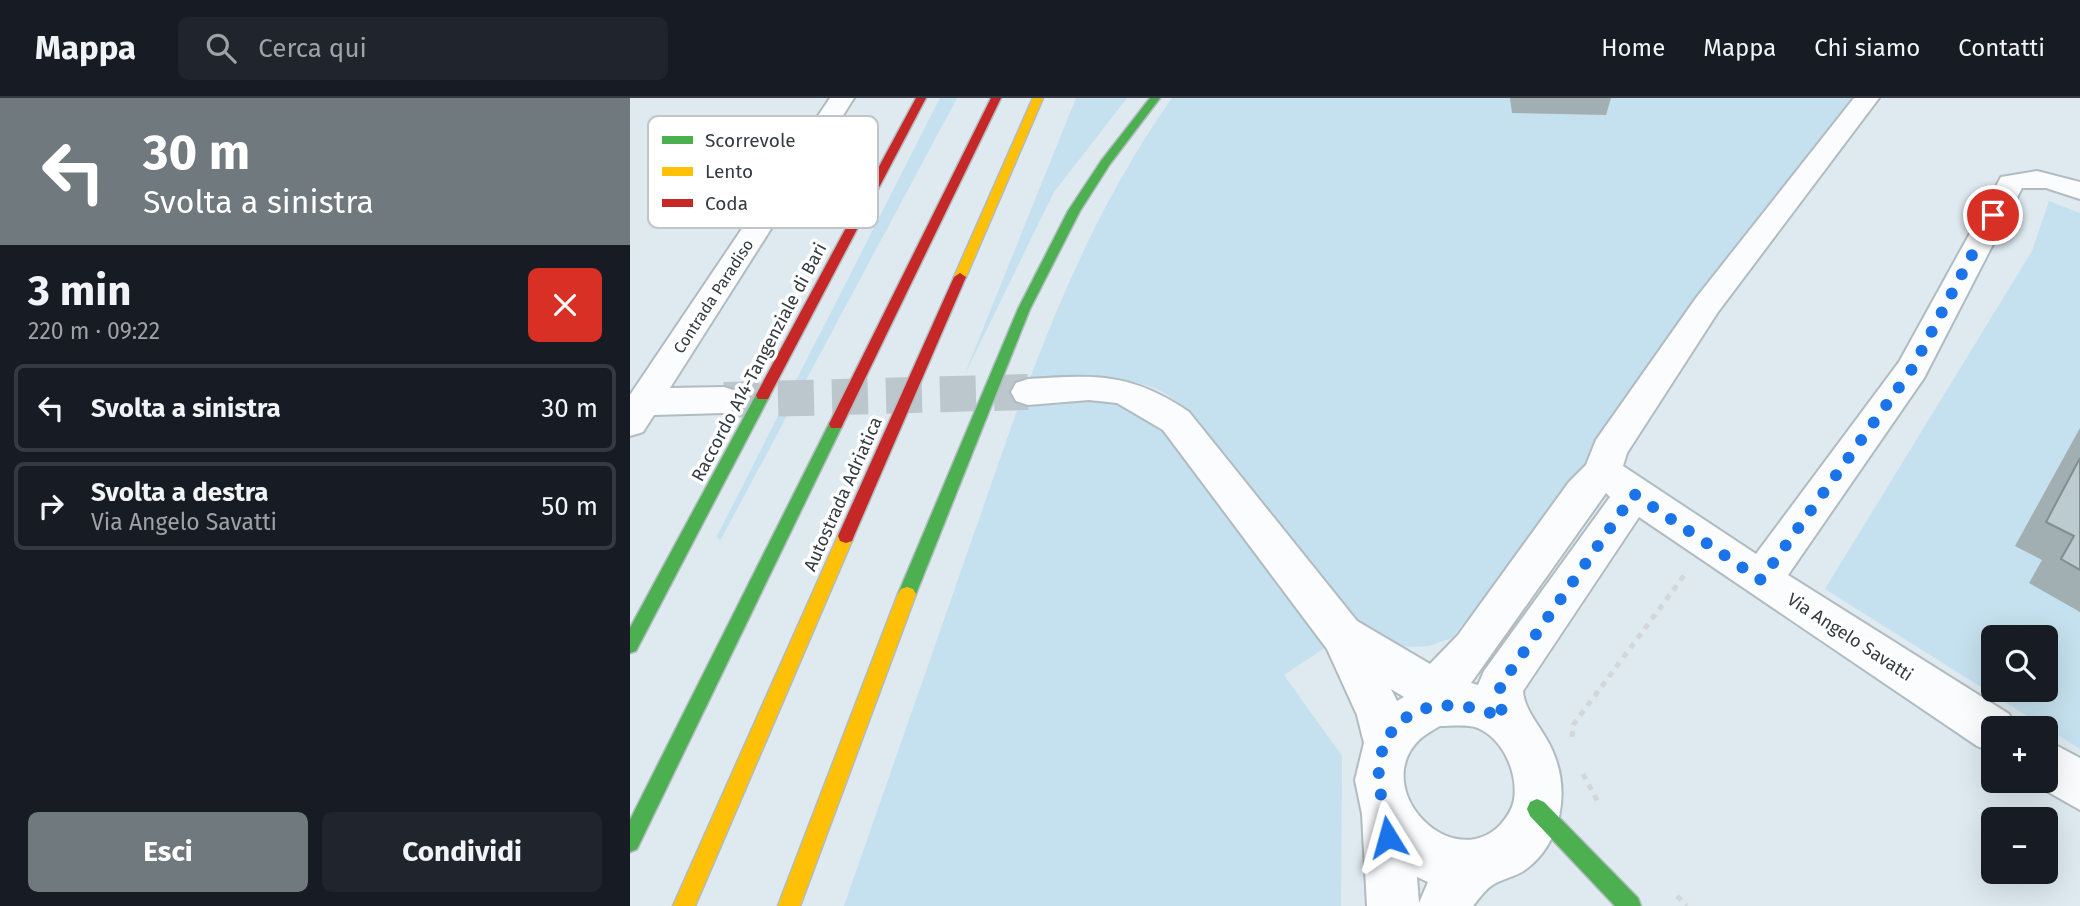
<!DOCTYPE html>
<html lang="it">
<head>
<meta charset="utf-8">
<style>
	body { margin:0; font-family:"Fira Sans",sans-serif; background:#20242c; color:#f1f3f6; height:100vh; display:flex; flex-direction:column; font-size:26px; white-space:nowrap }
	* { box-sizing:border-box; margin:0 }
	p { font-size:23px; color:#9ea1a6 }
	.icon { flex:none; width:38px; height:38px; fill:none; stroke:currentColor; stroke-width:2; stroke-linecap:round; stroke-linejoin:round }
	.map { position:relative; flex:1; overflow:hidden }
	.side { display:flex; flex-direction:column; background:#171b24; width:630px }
	.side>* { flex:none }
	.banner { background:#6f797e; color:#fff; overflow:hidden }
	.controls { position:absolute; left:1351px; top:527px; display:grid; gap:14px }
	.controls a { display:grid; place-items:center; width:77px; height:77px; border-radius:10px; background:#171b24; box-shadow:0 7px 28px #0002; font-size:35px }
	.pin { position:absolute; display:grid; place-items:center; width:60px; height:60px; color:#fff; margin:-30px; border:4px solid #fff; border-radius:50%; box-shadow:0 2px 7px #0007 }
	.me { position:absolute; width:77px; margin:-38px; rotate:352deg; stroke-linejoin:round; filter:drop-shadow(0 0 5px #0008) }
	.turn { display:flex; align-items:center; gap:24px; height:147px; padding:0 28px; font-size:32px }
	.turn .icon { width:91px; height:91px; stroke-width:2.5 }
	.turn b { display:block; font-size:49px; line-height:60px }
	.round { display:grid; place-items:center; flex:none; width:74px; height:74px; border-radius:10px; background:#20242c }
	.head { display:flex; align-items:center; justify-content:space-between; height:119px; padding:0 28px }
	h1 { font-size:42px; font-weight:700; line-height:52px }
	.primary-button { display:flex; gap:14px; margin-top:auto; padding:14px 28px }
	.primary-button a { flex:1; height:80px; border-radius:10px; background:#6f797e; color:#fff; font-size:28px; font-weight:700; line-height:80px; text-align:center }
	.primary-button a+a { background:#20242c; color:#f1f3f6 }
	ul { padding:0; list-style:none }
	li { display:flex; align-items:center; gap:21px; height:88px; margin:0 14px 10px; padding:0 14px; border:4px solid #363941; border-radius:10px }
	li div { flex:1 }
	li b { display:block; font-size:26px }
	li em { font-style:normal }
	header { display:flex; align-items:center; gap:42px; box-sizing:border-box; height:98px; padding:0 35px; background:#171b24; border-bottom:2px solid #363941 }
	header strong { font-size:33px }
	nav { display:flex; gap:38px; margin-inline-start:auto; font-size:24px }
	.search { width:490px; height:63px; background:#20242c; display:flex; align-items:center; gap:18px; box-sizing:border-box; padding:0 24px; border-radius:10px; color:#9ea1a6; font-size:26px }
	main { display:flex; flex:1; min-height:0 }
	.map>svg:first-child { display:block }
	.green { fill:#c5e0ee; fill-rule:evenodd }
	.lines { fill:none; stroke-linecap:round; stroke-linejoin:round }
	.street-tunnel { stroke:#bcc7cd; stroke-width:36; stroke-dasharray:36 18; stroke-linecap:butt }
	.street-casing { stroke:#b1bbc0; stroke-width:4 }
	.fast-casing { stroke:#b1bbc0; stroke-width:3 }
	.slow-casing { stroke:#b1bbc0; stroke-width:3 }
	.jam-casing { stroke:#b1bbc0; stroke-width:3 }
	.path { stroke:#d4d7da; stroke-width:5; stroke-dasharray:6 6; stroke-linecap:butt }
	.street { fill:#fafcfd; fill-rule:evenodd }
	.fast { fill:#4caf50; fill-rule:evenodd }
	.slow { fill:#ffc107; fill-rule:evenodd }
	.jam { fill:#c62828; fill-rule:evenodd }
	.wall { fill:#a1afb2 }
	.building { fill:#bbcbcf; stroke:#838e91; stroke-width:2 }
	.route { stroke:#1a73e8; stroke-width:12; stroke-dasharray:0 21.6 }
	.labels { text-anchor:middle; stroke-width:7; stroke-linejoin:round; paint-order:stroke }
	.far-street-label { font-size:16px; fill:#333c41; stroke:#fff }
	.street-label { font-size:18px; fill:#333c41; stroke:#fff }
	.key { fill:#fff; stroke:#c2c4c6; stroke-width:2 }
	.key-label { font-size:19px; fill:#333c41 }
</style>
</head>
<body>
<header>
<strong>Mappa</strong>
<div class="search"><svg class="icon" aria-label="search" viewBox="0 0 24 24"><circle cx="10" cy="10" r="6"/><path d="M15 15l6 6"/></svg>Cerca qui</div>
<nav><a>Home</a><a>Mappa</a><a>Chi siamo</a><a>Contatti</a></nav>
</header>
<main>
<section class="side">
<div class="banner">
<div class="turn"><svg class="icon" aria-label="left" viewBox="0 0 24 24"><path d="M17 20v-9H6M10 6l-5 5 5 5"/></svg><div><b>30 m</b>Svolta a sinistra</div></div>
</div>
<div class="head"><div><h1>3 min</h1><p>220 m · 09:22</p></div><a class="round" style="background:#d93025;color:#fff"><svg class="icon" aria-label="close" viewBox="0 0 24 24"><path d="M6 6l12 12M18 6L6 18"/></svg></a></div>
<ul>
<li><svg class="icon" aria-label="left" viewBox="0 0 24 24"><path d="M17 20v-9H6M10 6l-5 5 5 5"/></svg><div><b>Svolta a sinistra</b></div><em>30 m</em></li>
<li><svg class="icon" aria-label="right" viewBox="0 0 24 24"><path d="M7 20v-9h11M14 6l5 5-5 5"/></svg><div><b>Svolta a destra</b><p>Via Angelo Savatti</p></div><em>50 m</em></li>
</ul>
<div class="primary-button"><a>Esci</a><a>Condividi</a></div>
</section>
<div class="map">
<svg width="1450" height="808" viewBox="0 0 1450 808">
	<rect width="100%" height="100%" fill="#deeaf0"/>
	<!-- green -->
	<path class="green" d="M 310,0 L 327,0 L 90,443 L 87,438 Z
		M 446,0 L 497,0 L 424,94 L 334,278 Z
		M 542,0 L 1223,0 C 1089,168 970,345 848,522 L 839,518 L 822,540 L 799,548 L 778,549 L 753,544 L 734,525 L 724,529 L 566,321 C 556,313 547,303 536,296 C 499,274 440,280 399,283 C 437,182 480,88 542,0 Z
		M 1419,103 L 1450,115 L 1450,651 L 1195,491 L 1402,153 ZM 1363,539 L 1416,539 L 1416,592 L 1363,592 Z
		M 447,299 L 491,306 L 529,330 L 552,354 L 696,549 L 654,577 L 712,658 L 711,808 L 214,808 L 391,301 Z"/>
	<g class="lines">
		<!-- street-tunnel -->
		<path class="street-tunnel" d="M 94,302 L 398,294"/>
		<defs>
			<path id="street" d="M 200,0 L 224,0 L 40,290 L 94,289 L 106,293 L 111,302 L 106,311 L 94,315 L 24,317 L 13,334 L 0,338 L 0,297 Z
				M 1224,0 L 1249,0 L 1088,214 L 997,355 L 993,368 L 1126,456 L 1269,264 L 1371,79 L 1407,73 L 1450,84 L 1450,101 L 1416,90 L 1392,90 L 1294,280 L 1158,477 L 1379,616 L 1385,630 L 1363,630 L 1363,655 L 1347,648 L 1009,419 L 893,593 C 894,614 915,633 923,654 C 940,693 932,745 895,772 C 885,779 871,781 861,788 C 854,793 848,802 843,808 L 737,808 L 732,716 L 725,682 L 734,645 L 727,617 L 697,551 L 533,332 L 487,305 L 459,302 L 398,307 L 386,303 L 381,294 L 386,285 L 398,281 C 464,277 501,274 559,314 L 727,523 L 800,566 L 828,537 L 939,384 L 956,367 L 966,342 L 1066,200 ZM 976,395 L 980,399 L 854,573 L 848,587 L 841,585 ZM 761,591 L 774,599 L 767,603 ZM 810,628 C 822,628 837,626 848,630 C 874,642 888,675 884,702 C 882,712 877,719 871,726 C 823,777 740,693 788,643 C 794,637 803,632 810,628 ZM 787,779 L 798,784 L 789,805 Z
				M 1416,642 L 1450,660 L 1450,712 L 1399,683 L 1416,682 Z"/>
			<path id="fast" d="M 520,0 L 530,0 L 480,66 L 450,113 L 400,211 L 286,496 L 283,501 L 277,503 L 271,501 L 268,496 L 388,211 L 438,113 L 471,63 Z
				M 133,292 L 140,297 L 6,553 L 0,555 L 0,530 L 126,297 Z
				M 206,321 L 213,326 L 7,751 L 0,754 L 0,722 L 199,326 Z
				M 907,701 L 914,704 L 1008,800 L 1011,808 L 985,808 L 900,718 L 897,711 L 900,704 Z"/>
			<path id="slow" d="M 403,0 L 413,0 L 336,179 L 330,183 L 326,182 L 324,179 Z
				M 216,431 L 222,433 L 224,438 L 65,808 L 43,808 L 208,438 L 210,433 Z
				M 277,489 L 283,491 L 286,496 L 170,808 L 148,808 L 268,496 L 271,491 Z"/>
			<path id="jam" d="M 286,0 L 296,0 L 140,297 L 138,301 L 128,301 L 126,297 Z
				M 361,0 L 371,0 L 213,326 L 211,330 L 201,330 L 199,326 Z
				M 330,175 L 336,179 L 224,438 L 222,443 L 216,445 L 210,443 L 208,438 L 324,179 Z"/>
		</defs>
		<!-- street casing -->
		<use href="#street" class="street-casing"/>
		<!-- fast casing -->
		<use href="#fast" class="fast-casing"/>
		<!-- slow casing -->
		<use href="#slow" class="slow-casing"/>
		<!-- jam casing -->
		<use href="#jam" class="jam-casing"/>
		<!-- path -->
		<path class="path" d="M 942,639 L 943,627 L 1056,475
			M 953,676 L 969,706
			M 1047,798 L 1057,808"/>
		<!-- street -->
		<use href="#street" class="street"/>
		<!-- fast -->
		<use href="#fast" class="fast"/>
		<!-- slow -->
		<use href="#slow" class="slow"/>
		<!-- jam -->
		<use href="#jam" class="jam"/>
	</g>
	<!-- wall -->
	<path class="wall" d="M 880,0 L 981,0 L 976,17 L 882,15 Z
		M 1450,330 L 1450,514 L 1399,485 L 1412,462 L 1385,448 Z"/>
	<!-- building -->
	<path class="building" d="M 1450,360 L 1450,472 L 1431,461 L 1444,438 L 1416,424 Z"/>
	<g class="lines">
		<!-- route -->
		<path class="route" d="M 758,739 C 757,716 747,693 749,669 C 756,603 823,596 872,620 L 870,588 L 1004,396 L 1131,482 L 1282,271 L 1363,117"/>
	</g>
	<g class="labels">
		<!-- far-street labels -->
		<g class="far-street-label">
			<text transform="translate(83 198) rotate(-57)" y="6">Contrada Paradiso</text>
		</g>
		<!-- street labels -->
		<g class="street-label">
			<text transform="translate(129 264) rotate(-62)" y="6">Raccordo A14-Tangenziale di Bari</text>
			<text transform="translate(213 396) rotate(-66)" y="6">Autostrada Adriatica</text>
			<text transform="translate(1220 539) rotate(33)" y="6">Via Angelo Savatti</text>
		</g>
	</g>
	<!-- legend -->
	<rect x="18" y="18" width="230" height="112" rx="10" class="key"/>
	<rect x="32" y="38" width="31" height="8" fill="#4caf50"/>
	<rect x="32" y="69" width="31" height="9" fill="#ffc107"/>
	<rect x="32" y="101" width="31" height="8" fill="#c62828"/>
	<g class="key-label">
		<text x="75" y="49">Scorrevole</text>
		<text x="75" y="80">Lento</text>
		<text x="75" y="112">Coda</text>
	</g>
</svg>
<div class="controls">
<a><svg class="icon" aria-label="search" viewBox="0 0 24 24"><circle cx="10" cy="10" r="6"/><path d="M15 15l6 6"/></svg></a>
<a>+</a>
<a>−</a>
</div>
<div class="pin" style="left:1363px;top:117px;background:#d93025"><svg class="icon" aria-label="arrive" viewBox="0 0 24 24"><path d="M6 21V4h12l-3 4 3 4H6"/></svg></div>
<svg class="me" style="left:758px;top:739px" viewBox="-20 -20 40 40"><path d="M0-17L14 15 0 8-14 15z" fill="#1a73e8" stroke="#fff" stroke-width="4"/></svg>
</div>
</main>
</body>
</html>
